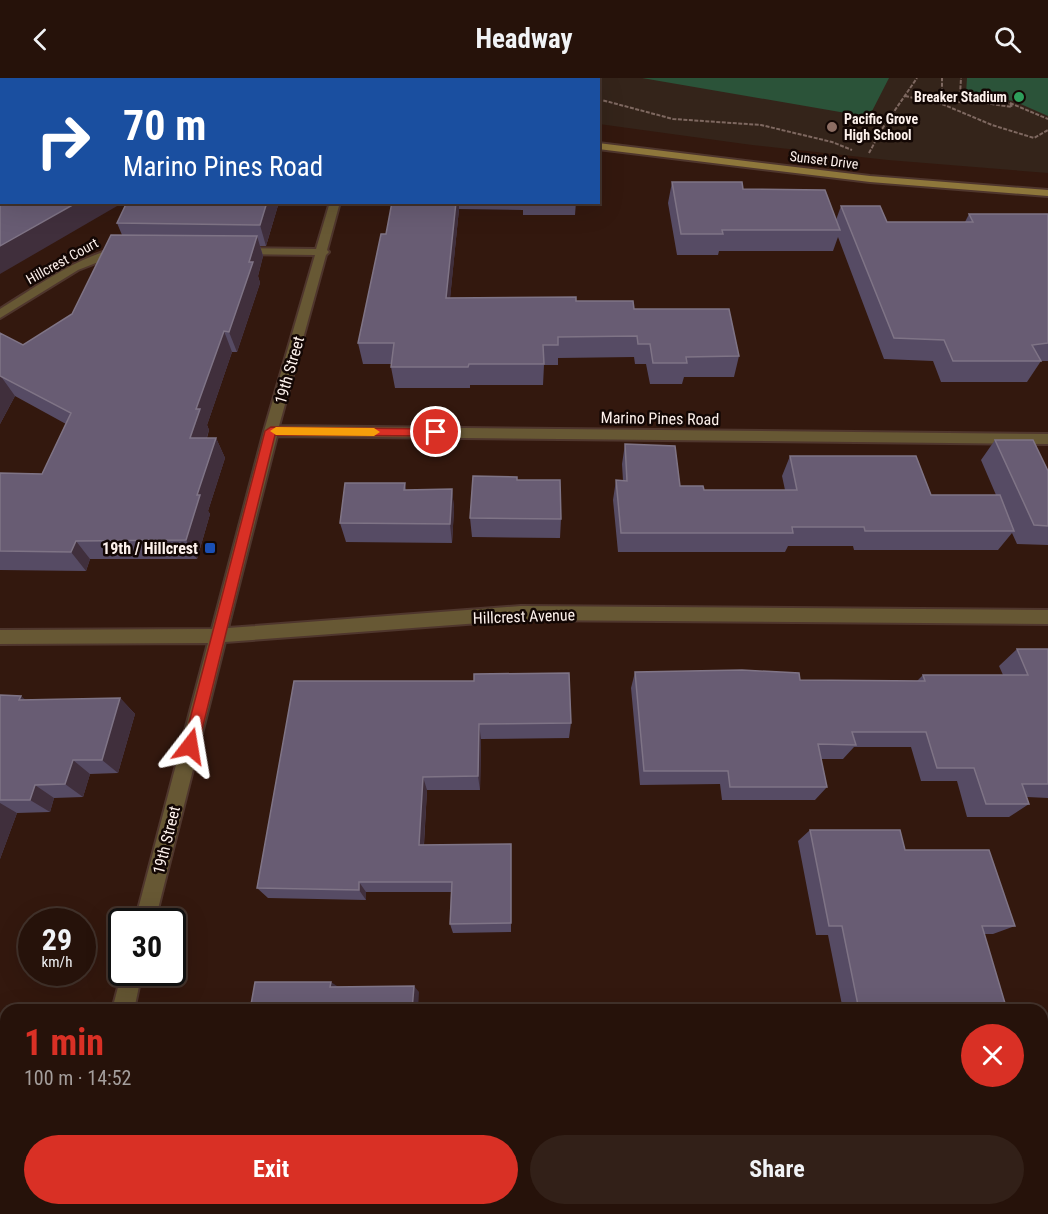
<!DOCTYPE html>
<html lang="en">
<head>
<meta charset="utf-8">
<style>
	body { margin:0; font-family:"Roboto Condensed",sans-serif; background:#322018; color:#f1f3f6; height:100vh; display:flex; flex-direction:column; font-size:22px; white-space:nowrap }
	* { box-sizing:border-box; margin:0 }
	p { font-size:20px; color:#a49e9c }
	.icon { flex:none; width:33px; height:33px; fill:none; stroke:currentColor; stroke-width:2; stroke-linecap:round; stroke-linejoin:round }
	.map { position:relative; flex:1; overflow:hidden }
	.panel { position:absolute; left:0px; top:926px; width:1048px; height:212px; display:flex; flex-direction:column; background:#26120a; border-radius:18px 18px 0 0; box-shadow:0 6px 24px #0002,0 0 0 2px #42322b }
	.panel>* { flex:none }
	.hud { position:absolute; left:0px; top:0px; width:600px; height:126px; box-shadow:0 6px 24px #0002,0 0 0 2px #42322b; background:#1a4fa0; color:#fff; overflow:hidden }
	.speed { position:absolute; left:18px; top:830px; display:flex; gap:12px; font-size:30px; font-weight:700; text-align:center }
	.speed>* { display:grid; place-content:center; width:78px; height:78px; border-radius:50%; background:#26120a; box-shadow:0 6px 24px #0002,0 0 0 2px #42322b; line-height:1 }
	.speed small { font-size:15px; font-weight:400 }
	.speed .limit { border:3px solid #111; border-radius:9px; background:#fff; color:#111 }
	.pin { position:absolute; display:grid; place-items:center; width:51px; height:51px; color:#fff; margin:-26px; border:3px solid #fff; border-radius:50%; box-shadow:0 2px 6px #0007 }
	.me { position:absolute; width:66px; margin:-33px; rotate:14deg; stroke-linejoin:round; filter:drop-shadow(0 0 4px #0008) }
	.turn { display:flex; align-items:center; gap:21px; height:126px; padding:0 24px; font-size:27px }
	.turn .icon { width:78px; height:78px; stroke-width:2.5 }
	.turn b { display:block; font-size:42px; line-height:51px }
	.round { display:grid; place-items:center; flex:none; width:63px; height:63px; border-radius:32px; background:#322018 }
	.headline { display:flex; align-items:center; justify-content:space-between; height:102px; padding:0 24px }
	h1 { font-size:36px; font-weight:700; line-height:45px; color:#d93025 }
	.primary-button { display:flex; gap:12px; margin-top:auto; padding:12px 24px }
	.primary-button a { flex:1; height:69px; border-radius:36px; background:#d93025; color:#fff; font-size:24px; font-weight:700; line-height:69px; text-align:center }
	.primary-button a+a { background:#322018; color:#f1f3f6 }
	header { display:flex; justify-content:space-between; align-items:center; height:78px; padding:0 24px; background:#26120a; font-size:27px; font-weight:700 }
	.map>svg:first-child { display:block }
	.education { fill:#34241a }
	.green { fill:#2b5339 }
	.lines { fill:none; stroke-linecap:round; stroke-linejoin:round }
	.minor-casing { stroke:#4f362d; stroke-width:4 }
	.secondary-casing { stroke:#4f362d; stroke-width:4 }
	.path { stroke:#7e6860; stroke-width:2; stroke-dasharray:4 1.5; stroke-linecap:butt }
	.minor { fill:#675834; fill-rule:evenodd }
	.secondary { fill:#8e773b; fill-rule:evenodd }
	.wall { fill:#564b64 }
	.shaded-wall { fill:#402f3c }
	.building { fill:#685c73; stroke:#7f7486; stroke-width:1.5 }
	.route { fill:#d93025; stroke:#8d1f18; stroke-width:1.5 }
	.slow { fill:#f59e0b }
	.leisure-dot { fill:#2e9e5b; stroke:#130704; stroke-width:2 }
	.education-dot { fill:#8d6e63; stroke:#130704; stroke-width:2 }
	.transit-dot { fill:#1a4fb4; stroke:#130704; stroke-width:2 }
	.labels { text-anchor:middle; stroke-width:5; stroke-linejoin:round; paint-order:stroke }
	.far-poi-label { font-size:14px; font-weight:bold; fill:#fdf1ec; stroke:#130704; text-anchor:end }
	.far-street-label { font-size:14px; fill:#fdf1ec; stroke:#130704 }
	.street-label { font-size:16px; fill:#fdf1ec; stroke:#130704 }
	.poi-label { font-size:16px; font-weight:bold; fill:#fdf1ec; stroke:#130704; text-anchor:end }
</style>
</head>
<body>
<header><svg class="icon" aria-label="back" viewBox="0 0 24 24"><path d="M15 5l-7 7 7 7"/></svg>Headway<svg class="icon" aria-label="search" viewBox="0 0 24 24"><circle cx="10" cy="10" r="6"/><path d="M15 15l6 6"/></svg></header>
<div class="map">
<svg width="1048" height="1136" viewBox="0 0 1048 1136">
	<rect width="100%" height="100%" fill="#33180e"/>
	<!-- education -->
	<path class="education" d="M 331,0 L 1048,0 L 1048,95 L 888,82 L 752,67 L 599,46 L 598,2 Z"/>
	<!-- green -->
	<path class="green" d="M 642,0 L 889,0 L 869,39 Z
		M 967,0 L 1048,0 L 1048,38 L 1014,23 L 966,16 Z"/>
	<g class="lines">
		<defs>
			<path id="minor" d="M 330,124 L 340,124 L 327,172 L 329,174 L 326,177 L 279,348 L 1048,356 L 1048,366 L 277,358 L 228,550 L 521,528 L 1048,532 L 1048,546 L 521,542 L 225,564 L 155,843 L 135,843 L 208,565 L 0,566 L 0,552 L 212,551 L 264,353 L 315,177 L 239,176 L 233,173 L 239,170 L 316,171 Z
				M 120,169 L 126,172 L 124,174 L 78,192 L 0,240 L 0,231 C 39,207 75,180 120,169 Z
				M 122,894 L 142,894 L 134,932 L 112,932 Z
				M 59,1131 L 83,1131 L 82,1136 L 58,1136 Z"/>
			<path id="secondary" d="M 242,0 L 256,0 L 257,2 L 243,2 Z
				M 598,65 L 870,98 L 1048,112 L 1048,118 L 870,104 L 598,71 Z"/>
		</defs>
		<!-- minor casing -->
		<use href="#minor" class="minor-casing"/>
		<!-- secondary casing -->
		<use href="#secondary" class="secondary-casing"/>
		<!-- path -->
		<path class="path" d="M 523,0 L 530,2
			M 905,18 L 942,26 L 942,0
			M 598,21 L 673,41 L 761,47 L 832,64 L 852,72
			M 942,22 L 968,25 L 971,23 L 1012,29 L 1010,25 L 960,17 L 961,0
			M 1010,25 L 1048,41
			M 942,26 L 992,47 L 1034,60 L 1048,52
			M 869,75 L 882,51 L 917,0"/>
		<!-- minor -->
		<use href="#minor" class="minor"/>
		<!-- secondary -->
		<use href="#secondary" class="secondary"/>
	</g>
	<!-- wall -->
	<path class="wall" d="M 0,0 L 2,2 L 2,124 L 0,196 Z
		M 672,104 L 743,111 L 836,142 L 841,128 L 887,144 L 965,144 L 969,136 L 1048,136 L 1048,283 L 1041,283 L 1027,304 L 941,304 L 933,283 L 884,281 L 838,159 L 833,173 L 719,173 L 718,177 L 677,177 L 668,125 Z
		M 127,124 L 279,124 L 266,168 L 260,168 L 263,178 L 258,198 L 260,205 L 237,274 L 232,274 L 207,347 L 209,352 L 207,360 L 216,360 L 225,380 L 208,433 L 210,436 L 197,481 L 90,481 L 86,493 L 0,492 L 0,395 L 42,396 L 66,346 L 15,318 L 0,346 L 0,255 L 23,267 L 72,236 L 122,157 L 117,145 Z
		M 392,124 L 576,124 L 575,137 L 523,137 L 523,132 L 459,131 L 450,220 L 576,223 L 634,231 L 739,278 L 734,299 L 684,299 L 682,306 L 650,306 L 646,286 L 635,286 L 634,279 L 558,280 L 558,287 L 544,287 L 543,307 L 470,307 L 470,310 L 395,310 L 391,289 L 391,286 L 363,286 L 358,265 L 386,156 Z
		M 995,362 L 1048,393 L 1048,467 L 1017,466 L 1012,455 L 998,472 L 854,472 L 853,468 L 788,468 L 785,474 L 618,474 L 613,422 L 616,402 L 623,403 L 622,386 L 625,366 L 680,408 L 704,412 L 785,412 L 782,398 L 790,378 L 931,417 L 996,417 L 981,382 Z
		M 517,402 L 561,441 L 560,460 L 472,459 L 470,440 Z
		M 405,405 L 406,412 L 452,411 L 454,431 L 452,465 L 346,464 L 340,445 Z
		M 1017,571 L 1048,571 L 1048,720 L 1027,719 L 1029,726 L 1009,739 L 967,739 L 957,703 L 921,703 L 911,669 L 854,669 L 843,681 L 821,681 L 827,709 L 815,722 L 722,722 L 720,706 L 640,707 L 631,610 L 635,594 L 800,602 L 917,603 L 923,597 L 1003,597 L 999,588 Z
		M 294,603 L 571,645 L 569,660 L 481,661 L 480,712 L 427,712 L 424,767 L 511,777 L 511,854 L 453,855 L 450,846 L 451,814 L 366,814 L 366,822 L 268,820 L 257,810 Z
		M 0,617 L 26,622 L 120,620 L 135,636 L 118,695 L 90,696 L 83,719 L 54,720 L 50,734 L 17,735 L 0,781 Z
		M 810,752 L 905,772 L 1015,848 L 993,856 L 984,856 L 1007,932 L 843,932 L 828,857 L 816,857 L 798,763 Z
		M 871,1131 L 993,1131 L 995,1136 L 872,1136 Z"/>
	<!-- shaded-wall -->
	<path class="shaded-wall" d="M 0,0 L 36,0 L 36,2 L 2,2 L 2,21 L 0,21 Z
		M 78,124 L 124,124 L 0,196 L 0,168 Z
		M 267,124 L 279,124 L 266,168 L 260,147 Z
		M 456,124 L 459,124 L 459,131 L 448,241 L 446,220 Z
		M 257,158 L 263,178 L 258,198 L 260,205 L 237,274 L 229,254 Z
		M 224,253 L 232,274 L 207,347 L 209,352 L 200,380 L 190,360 L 196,331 Z
		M 0,297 L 15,318 L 0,346 Z
		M 216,360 L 225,380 L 208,433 L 210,436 L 197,481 L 186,462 L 197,417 Z
		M 452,411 L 454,431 L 452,465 L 450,446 Z
		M 76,463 L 90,481 L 86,493 L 71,474 Z
		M 21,618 L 39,633 L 19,622 Z
		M 120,620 L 135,636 L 118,695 L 102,682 Z
		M 479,646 L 481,661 L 480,712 L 478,698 Z
		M 73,682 L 90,696 L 83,719 L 65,706 Z
		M 423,699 L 427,712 L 423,779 L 419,767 Z
		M 35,707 L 54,720 L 50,734 L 30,722 Z
		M 0,725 L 17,735 L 0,781 Z
		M 359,804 L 366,814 L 366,822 L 359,812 Z
		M 331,904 L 340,910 L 330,909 Z
		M 414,908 L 419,914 L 418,932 L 412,932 Z
		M 6,1019 L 6,1087 L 0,1088 L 0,1039 Z
		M 414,1131 L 419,1131 L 419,1136 L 414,1136 Z"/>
	<!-- building -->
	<path class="building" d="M 15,0 L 144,0 L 150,2 L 13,2 Z
		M 2,10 L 2,33 L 0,33 L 0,11 Z
		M 2,41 L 2,124 L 78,124 L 0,168 L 0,43 Z
		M 672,104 L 742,104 L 743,111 L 825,112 L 840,152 L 722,152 L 723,156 L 681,156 Z
		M 127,124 L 267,124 L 260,147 L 117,145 Z
		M 392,124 L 456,124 L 446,220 L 576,219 L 576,223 L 633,223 L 634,231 L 729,231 L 739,278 L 686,279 L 687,285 L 653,285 L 650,266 L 638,266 L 637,258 L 558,259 L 558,267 L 543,267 L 544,286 L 469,286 L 468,289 L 391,289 L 394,265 L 358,265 L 381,156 L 386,156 Z
		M 841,128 L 880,128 L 887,144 L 973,144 L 969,136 L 1048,136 L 1048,265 L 1032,267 L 1041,283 L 953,283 L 944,262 L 894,260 Z
		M 111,157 L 257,158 L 249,184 L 253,184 L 229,254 L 224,253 L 196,331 L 200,331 L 190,360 L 216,360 L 197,417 L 200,417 L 186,462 L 76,463 L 71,474 L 0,473 L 0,395 L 42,396 L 71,335 L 0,298 L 0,255 L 23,267 L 72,236 Z
		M 995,362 L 1033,362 L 1048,393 L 1048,448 L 1034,447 Z
		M 625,366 L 675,368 L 680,408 L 703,408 L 704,412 L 797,412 L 790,378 L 916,378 L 931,417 L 1000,417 L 1014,453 L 865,453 L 864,449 L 792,449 L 793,455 L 621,455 L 616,402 L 627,403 Z
		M 473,398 L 517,399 L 517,402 L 560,402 L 561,441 L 470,440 Z
		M 345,405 L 405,405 L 404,412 L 452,411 L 450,446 L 340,445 Z
		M 1017,571 L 1048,571 L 1048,706 L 1022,706 L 1029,726 L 986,726 L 974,690 L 937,690 L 926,654 L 852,654 L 856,667 L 818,666 L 827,709 L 730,709 L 728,693 L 644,693 L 635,594 L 742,592 L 799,595 L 800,602 L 925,603 L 923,597 L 1028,597 Z
		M 569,595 L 571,645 L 479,646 L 478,698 L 423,699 L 419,767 L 511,766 L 511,845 L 450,846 L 452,804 L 359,804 L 359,812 L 257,810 L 294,603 L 474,603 L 474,596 Z
		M 0,617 L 21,618 L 19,622 L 120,620 L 102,682 L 73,682 L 65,706 L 35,707 L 30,722 L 0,722 Z
		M 810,752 L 900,752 L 905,772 L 989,772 L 1015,848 L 982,848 L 1007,932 L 859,932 L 842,848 L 829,848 Z
		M 255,904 L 331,904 L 330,909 L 414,908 L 412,932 L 250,932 Z
		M 0,979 L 6,979 L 6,1019 L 0,1039 Z
		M 189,1131 L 414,1131 L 414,1136 L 188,1136 Z
		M 889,1131 L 993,1131 L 995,1136 L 890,1136 Z"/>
	<!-- route -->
	<path class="route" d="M 271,349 L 436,351 L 441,354 L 436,358 L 275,357 L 198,668 L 196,673 L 190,675 L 185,673 L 183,668 L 265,353 Z"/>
	<!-- slow -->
	<path class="slow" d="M 276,349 L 374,350 L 380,354 L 374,358 L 276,357 L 270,353 Z"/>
	<!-- markers -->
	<circle class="leisure-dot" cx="1019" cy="19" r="6"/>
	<circle class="education-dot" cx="832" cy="49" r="6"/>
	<rect class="transit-dot" x="204" y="464" width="12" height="12" rx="3"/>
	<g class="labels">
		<!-- far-poi labels -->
		<g class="far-poi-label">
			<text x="1007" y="24">Breaker Stadium</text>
			<text x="844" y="46" text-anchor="start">Pacific Grove<tspan x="844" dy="16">High School</tspan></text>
		</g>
		<!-- far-street labels -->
		<g class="far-street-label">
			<text transform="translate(824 82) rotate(7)" y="5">Sunset Drive</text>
			<text transform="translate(62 183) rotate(-29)" y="5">Hillcrest Court</text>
		</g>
		<!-- street labels -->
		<g class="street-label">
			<text transform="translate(289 292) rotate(-74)" y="6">19th Street</text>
			<text transform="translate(660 340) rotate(1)" y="6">Marino Pines Road</text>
			<text transform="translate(524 538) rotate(-2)" y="6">Hillcrest Avenue</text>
			<text transform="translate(166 762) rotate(-76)" y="6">19th Street</text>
		</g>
		<!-- poi labels -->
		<g class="poi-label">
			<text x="198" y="476">19th / Hillcrest</text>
		</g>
	</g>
</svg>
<div class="speed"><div>29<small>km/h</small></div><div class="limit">30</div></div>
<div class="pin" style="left:436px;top:354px;background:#d93025"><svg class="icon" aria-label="arrive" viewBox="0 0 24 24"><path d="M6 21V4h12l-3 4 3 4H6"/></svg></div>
<svg class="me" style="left:190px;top:668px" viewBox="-20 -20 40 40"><path d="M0-17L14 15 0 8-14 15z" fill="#d93025" stroke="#fff" stroke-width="4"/></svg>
<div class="hud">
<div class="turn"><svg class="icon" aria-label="right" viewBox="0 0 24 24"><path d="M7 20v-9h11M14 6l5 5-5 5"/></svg><div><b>70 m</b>Marino Pines Road</div></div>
</div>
<section class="panel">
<div class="headline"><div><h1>1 min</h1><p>100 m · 14:52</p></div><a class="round" style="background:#d93025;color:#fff"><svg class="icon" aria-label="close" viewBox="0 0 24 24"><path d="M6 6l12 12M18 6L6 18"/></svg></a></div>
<div class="primary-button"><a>Exit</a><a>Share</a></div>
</section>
</div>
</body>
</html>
